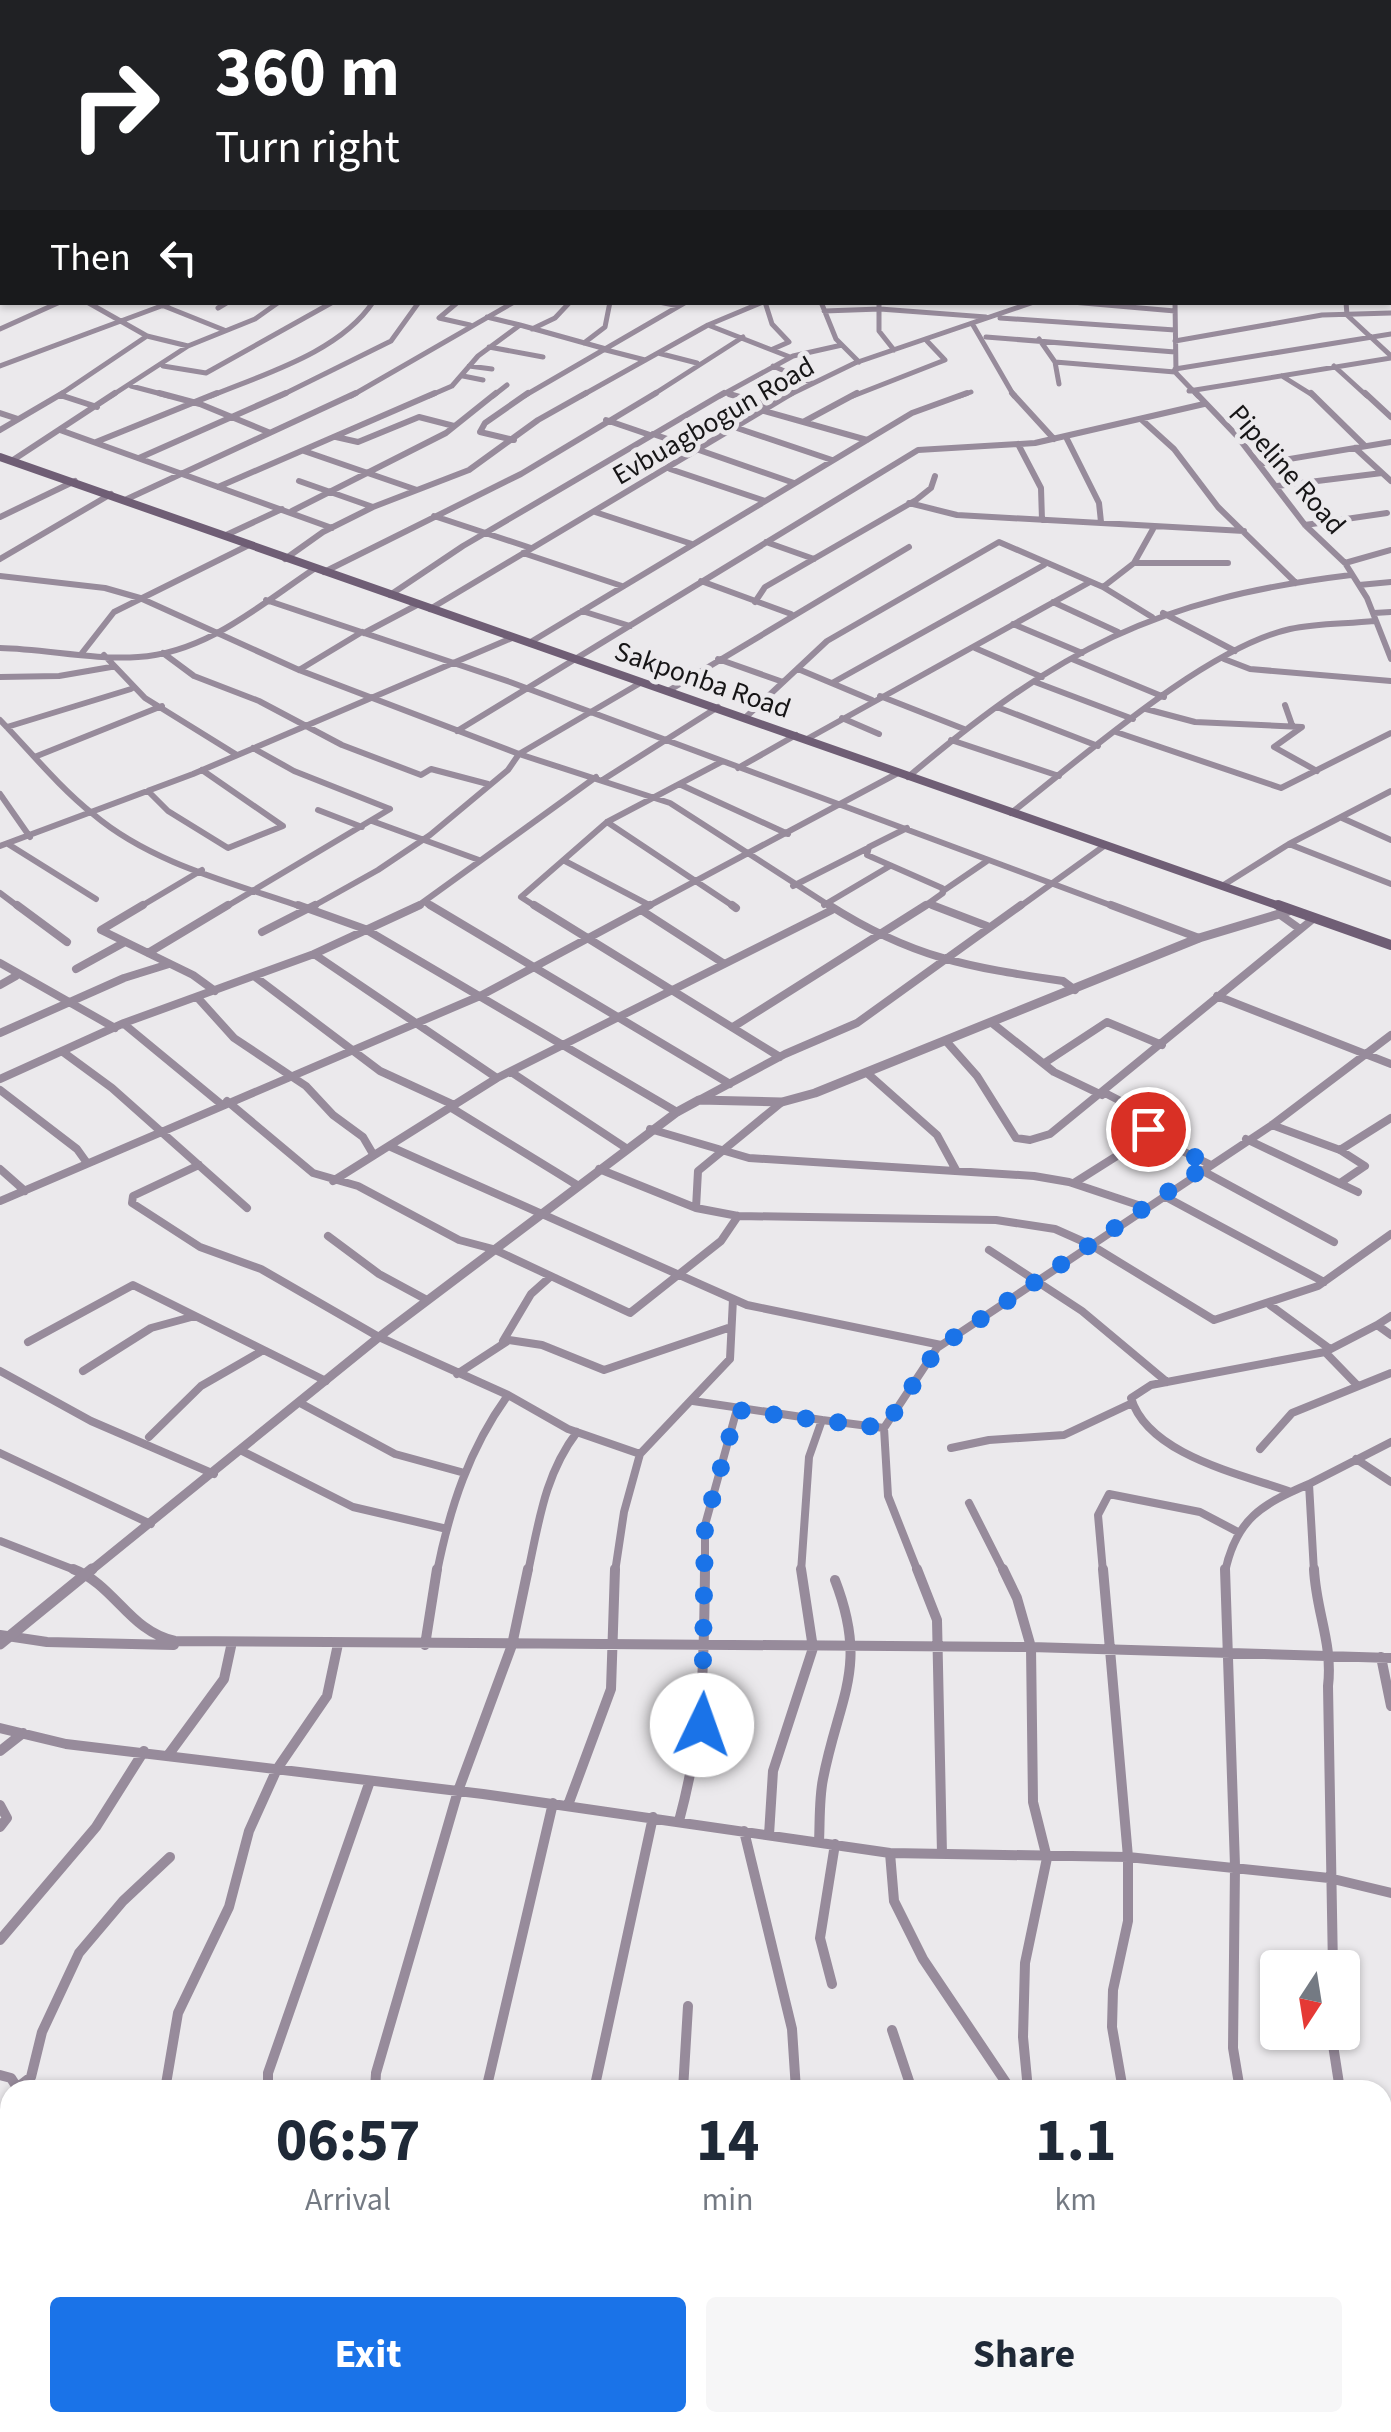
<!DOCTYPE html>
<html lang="en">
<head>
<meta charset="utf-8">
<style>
	body { margin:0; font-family:"Source Sans 3",sans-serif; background:#f6f6f7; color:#1f2937; height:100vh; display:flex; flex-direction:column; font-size:38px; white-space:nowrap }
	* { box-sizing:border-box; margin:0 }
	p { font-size:32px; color:#747a83 }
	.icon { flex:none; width:55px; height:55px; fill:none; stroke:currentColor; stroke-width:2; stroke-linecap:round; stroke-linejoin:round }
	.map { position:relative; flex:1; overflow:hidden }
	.details { position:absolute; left:0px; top:2080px; width:1392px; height:352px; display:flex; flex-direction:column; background:#fff; border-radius:30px 30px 0 0; box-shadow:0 2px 8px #0004 }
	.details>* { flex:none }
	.guide { position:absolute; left:0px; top:0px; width:1392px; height:305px; box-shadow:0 2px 8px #0004; background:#202124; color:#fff; overflow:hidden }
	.needle { width:65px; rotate:192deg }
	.fabs { position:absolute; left:1260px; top:1950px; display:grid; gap:20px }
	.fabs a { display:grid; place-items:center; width:100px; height:100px; border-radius:10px; background:#fff; box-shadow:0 2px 8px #0004; font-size:50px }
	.pin { position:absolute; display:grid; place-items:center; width:85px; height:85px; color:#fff; margin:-42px; border:5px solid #fff; border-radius:50%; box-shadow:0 2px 10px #0007 }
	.me { position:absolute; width:110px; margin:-55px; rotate:3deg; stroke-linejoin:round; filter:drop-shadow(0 0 8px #0008) }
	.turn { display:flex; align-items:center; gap:35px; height:210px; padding:0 50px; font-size:45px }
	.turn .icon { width:130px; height:130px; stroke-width:2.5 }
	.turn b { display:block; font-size:70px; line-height:85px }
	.then { display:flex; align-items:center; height:95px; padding:0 50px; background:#0003; gap:20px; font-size:38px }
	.eta { display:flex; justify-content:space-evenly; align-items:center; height:170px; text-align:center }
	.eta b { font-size:60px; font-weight:700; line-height:70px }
	.cta { display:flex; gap:20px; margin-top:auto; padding:20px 50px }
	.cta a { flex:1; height:115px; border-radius:10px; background:#1a73e8; color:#fff; font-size:40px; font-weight:700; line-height:115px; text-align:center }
	.cta a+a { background:#f6f6f7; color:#1f2937 }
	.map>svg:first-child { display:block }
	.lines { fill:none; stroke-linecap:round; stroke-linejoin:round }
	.minor-far3 { stroke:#978b9b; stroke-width:5 }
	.minor-far2 { stroke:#978b9b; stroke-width:6 }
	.minor-far1 { stroke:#978b9b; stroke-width:8 }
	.minor { stroke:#978b9b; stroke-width:10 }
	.tertiary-far1 { stroke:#978b9b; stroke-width:9 }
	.tertiary { stroke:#978b9b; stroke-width:11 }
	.secondary-far1 { stroke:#6f5e75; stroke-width:8 }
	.secondary { stroke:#6f5e75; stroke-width:10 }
	.route { stroke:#1a73e8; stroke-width:18; stroke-dasharray:0 32.4 }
	.labels { text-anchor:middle; stroke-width:10; stroke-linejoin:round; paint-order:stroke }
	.far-street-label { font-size:28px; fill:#161516; stroke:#ebe9ec }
</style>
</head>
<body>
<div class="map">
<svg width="1391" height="2432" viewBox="0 0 1391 2432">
	<rect width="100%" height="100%" fill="#ebe9ec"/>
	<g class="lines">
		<!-- minor-far3 -->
		<path class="minor-far3" d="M 14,0 L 20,2
			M 72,0 L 79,2
			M 128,0 L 133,2
			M 835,0 L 868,2
			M 1045,0 L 1049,2
			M 1278,0 L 1292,2
			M 181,2 L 188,1
			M 87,302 L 147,336 L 188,346
			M 154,302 L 224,330
			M 458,302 L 439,318 L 470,325
			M 659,302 L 679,306
			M 765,302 L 772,324 L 789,342 L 773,349
			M 821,302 L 836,339 L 859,362
			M 879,302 L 879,331 L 894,350
			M 1072,302 L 1175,311
			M 1175,302 L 1176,373 L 1198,396
			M 1346,302 L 1347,315 L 1391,356
			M 218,308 L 228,302
			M 824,311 L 880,309 L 986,317
			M 487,317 L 520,325
			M 1000,318 L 1175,330
			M 708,325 L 790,357
			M 973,325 L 1014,396
			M 0,329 L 60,302
			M 532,329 L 555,318 L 570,302
			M 986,337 L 1175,352
			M 1039,339 L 1055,362 L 1059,384
			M 1175,341 L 1322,315 L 1391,313
			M 584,343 L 605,327 L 610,302
			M 489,347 L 543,357
			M 606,350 L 645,360
			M 658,353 L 697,363
			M 1055,362 L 1175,372
			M 0,366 L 172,302
			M 163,366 L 206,373 L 333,302
			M 469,366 L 492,369
			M 773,366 L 812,383
			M 1334,366 L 1367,396
			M 1175,369 L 1391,334
			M 463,376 L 483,380
			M 1282,376 L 1314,396
			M 131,386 L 169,396
			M 1189,391 L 1391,358
			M 729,394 L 736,396
			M 58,396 L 147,336
			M 111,396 L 188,346 L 255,319 L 279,302
			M 211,396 C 264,374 340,352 373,302
			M 280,396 L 391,341 L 419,302
			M 351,396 L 514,302
			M 429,396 L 452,386 L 478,356 L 520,325 L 606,349
			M 493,396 L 507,385
			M 524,396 L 686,302
			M 581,396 L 708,325 L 763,302
			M 651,396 L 743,337
			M 720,396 L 793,356 L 842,345
			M 787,396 L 855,363 L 1034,302
			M 853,396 L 945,360 L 927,341
			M 960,396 L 971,392"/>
		<!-- minor-far2 -->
		<path class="minor-far2" d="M 159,393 L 200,404 L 268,432
			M 1012,393 L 1054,439
			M 1196,393 L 1237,436 L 1305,525 L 1345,563 L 1367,598 L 1391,659
			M 1311,393 L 1365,446
			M 1365,393 L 1391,417
			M 729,394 L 768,405
			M 60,395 L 97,407
			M 761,410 L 867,440
			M 0,413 L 18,419
			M 606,420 L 650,435
			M 1142,420 L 1174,449 L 1218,507 L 1296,583
			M 805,421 L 857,393
			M 737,428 L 832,460
			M 0,430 L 63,393
			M 60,430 L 332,528
			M 653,434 L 794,483
			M 336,437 L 358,442 L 419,417 L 454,426
			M 1066,437 L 1099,503 L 1101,522
			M 514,440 L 480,432 L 485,423 L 528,393
			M 96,442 L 217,393
			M 1018,444 L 1041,488 L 1042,520
			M 1355,448 L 1391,481
			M 304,451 L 417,490
			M 139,458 L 286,393
			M 13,460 L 115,393
			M 1259,464 L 1391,442
			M 670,469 L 765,501
			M 299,481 L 373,507
			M 1277,486 L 1382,473
			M 218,487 L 435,393
			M 127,499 L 356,393
			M 909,503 L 957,515 L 1244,531
			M 292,511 L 446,433 L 496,393
			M 595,512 L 692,544
			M 434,516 L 531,548
			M 0,517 L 75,481
			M 1305,525 L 1387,513
			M 224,536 L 282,509
			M 766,542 L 814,559
			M 523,553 L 622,586
			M 0,559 L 111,494
			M 285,559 L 323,532 L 373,507 L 469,470 L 538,420 L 586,393
			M 1135,563 L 1228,563
			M 1345,563 L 1391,550
			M 324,572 L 521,474 L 656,393
			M 0,576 L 105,588 L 140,598 L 299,670 L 519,754 L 508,770 L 430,835 L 378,870 L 310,908
			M 701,581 L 791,614
			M 1359,585 L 1391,582
			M 1103,587 L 1134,563 L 1153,529
			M 390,595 L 463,546 L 724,393
			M 266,600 L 510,682 L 1118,908
			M 755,602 L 765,587 L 916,500 L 931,488 L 935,476
			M 1053,602 L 1118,632
			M 430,609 L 792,393
			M 582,611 L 630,626
			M 1163,613 L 1235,651
			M 1374,613 L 1391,612
			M 1013,624 L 1082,653
			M 364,633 L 417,605
			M 529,643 L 912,413 L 967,393
			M 0,648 C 46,649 92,660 138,657 C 206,653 260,605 314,569
			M 975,648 L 1042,677
			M 82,653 L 114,612 L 249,545
			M 163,653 L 194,676 L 259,701 L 342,745 L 421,775 L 431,769 L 488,784
			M 104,655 L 145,698 L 237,755
			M 718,659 L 783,682
			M 1072,659 L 1164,697
			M 1224,659 L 1250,669 L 1391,681
			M 798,669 L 872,700
			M 299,670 L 362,632
			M 0,677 L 59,676 L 111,667
			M 1035,682 L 1133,719
			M 832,683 L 1044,565
			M 668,691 L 909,547
			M 880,696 L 964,729
			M 1285,705 L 1292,725
			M 997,707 L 1098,746
			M 1146,709 L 1195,722 L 1302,727 L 1274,747 L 1317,771
			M 746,717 L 827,641 L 999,542 L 1103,587 L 1152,617
			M 842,718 L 879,734
			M 0,720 C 30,751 59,787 93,814 C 152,864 233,883 305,908
			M 7,727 L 131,689
			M 457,731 L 918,450 L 1035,443 L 1204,404
			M 1116,732 L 1281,788 L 1391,733
			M 807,739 L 1090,582
			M 951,740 L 1059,776
			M 253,748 L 294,771 L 390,809
			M 519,754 L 670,803 L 833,908
			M 519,754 L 642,682
			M 37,756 L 162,706
			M 738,768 L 796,735
			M 908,777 C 1058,650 1154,599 1351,575
			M 604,779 L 718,707
			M 679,784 L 788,834
			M 148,791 L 168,811 L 228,848 L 283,826 L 202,770
			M 0,794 L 30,837
			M 318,810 L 362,827
			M 1011,813 C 1082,758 1205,648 1290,629 C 1317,623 1347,624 1374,621
			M 1342,818 L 1391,840
			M 372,821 L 479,860
			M 607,822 L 736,908
			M 907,828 L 869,847 L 867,855 L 942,888 L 943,893 L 922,908
			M 8,844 L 96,899
			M 1289,844 L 1391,884
			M 0,846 L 193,774 L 512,638
			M 565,861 L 649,905
			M 793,886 L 866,849
			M 1222,886 L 1289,844 L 1391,791
			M 943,891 L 987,861
			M 0,893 L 20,908
			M 424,902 L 434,908
			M 929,904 L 939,908
			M 824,905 L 890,866
			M 138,908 L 202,870
			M 224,908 L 390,809
			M 415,908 L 596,777
			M 538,908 L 521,897 L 607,822 L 721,762
			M 645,908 L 898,773
			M 1018,908 L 1104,846"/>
		<!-- minor-far1 -->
		<path class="minor-far1" d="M 17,905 L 67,942
			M 143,905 L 101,930 L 193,975 L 215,991
			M 298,905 L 365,929 L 677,1112
			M 430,905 L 730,1084
			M 534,905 L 780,1057
			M 732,905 L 736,908
			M 829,905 C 912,958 968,967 1063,981 L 1075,990
			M 932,905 L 987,926
			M 1111,905 L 1199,938
			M 641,910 L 723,963
			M 1279,914 L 1300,929
			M 262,932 L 315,905
			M 148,953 L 228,905
			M 314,954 L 497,1078 L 333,1181
			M 0,963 L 115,1028
			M 76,969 L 125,942
			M 254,976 L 380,1071 L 454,1105
			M 0,985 L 16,976
			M 1217,996 L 1391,1064
			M 197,997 L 234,1038 L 306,1086 L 333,1115 L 363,1137 L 373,1154
			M 992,1023 L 1054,1072 L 1102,1095
			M 124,1024 L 221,1104
			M 733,1027 L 926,905
			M 0,1033 L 124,978 L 169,964
			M 946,1041 L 977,1076 L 1016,1138 L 1030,1140 L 1050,1134 L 1313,919
			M 63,1052 L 112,1088 L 247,1208
			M 1046,1062 L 1107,1022 L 1162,1045
			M 511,1072 L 626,1148
			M 867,1073 L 937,1135 L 956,1170
			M 497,1078 L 832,910
			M 0,1079 L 124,1023 L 314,954 L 420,905
			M 0,1090 L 77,1149 L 87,1163
			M 1105,1093 L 1157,1120 L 1148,1129 L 1150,1135 L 1209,1164
			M 699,1100 L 785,1054 L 857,1023 L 1021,905
			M 227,1101 L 313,1173 L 358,1186 L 459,1240 L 493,1249 L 630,1313 L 721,1241 L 738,1216
			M 450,1107 L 577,1185
			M 1272,1125 L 1340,1150 L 1365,1166 L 1340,1183
			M 650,1129 L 749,1158 L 1034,1176 L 1069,1182 L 1147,1208
			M 1246,1139 L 1358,1192
			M 391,1147 L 747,1305 L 941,1345
			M 1340,1150 L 1391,1118
			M 199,1165 L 133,1196 L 132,1203 L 200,1247 L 261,1269 L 379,1337 L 508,1395 L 568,1429 L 640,1454 L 730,1359 L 733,1299
			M 0,1169 L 25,1191
			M 599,1169 L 696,1208 L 738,1216 L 996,1220 L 1055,1229 L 1091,1245 L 1214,1320 L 1318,1286 L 1391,1234
			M 1201,1170 L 1334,1242
			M 1074,1183 L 1150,1135
			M 1164,1196 L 1324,1282
			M 0,1201 L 480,996 L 650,905
			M 696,1208 L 698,1171 L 782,1102
			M 328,1236 L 379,1274 L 427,1300
			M 989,1250 L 1082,1311 L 1167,1382
			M 1270,1305 L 1330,1349
			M 1391,1316 L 1377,1325 L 1391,1335
			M 503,1341 L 531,1294 L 550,1277
			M 28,1342 L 133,1285 L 326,1381
			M 1325,1352 L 1357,1385
			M 0,1371 L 91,1421 L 214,1474
			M 83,1371 L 151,1328 L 195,1316
			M 457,1374 L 509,1340 L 542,1345 L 604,1370 L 728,1328
			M 693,1401 L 822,1420
			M 300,1403 L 395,1454 L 461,1472
			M 149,1437 L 201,1386 L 260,1352
			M 951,1448 L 989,1440 L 1064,1435 L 1130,1404
			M 1260,1449 L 1292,1413 L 1391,1373
			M 242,1451 L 353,1507 L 447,1529
			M 0,1453 L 151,1524
			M 1356,1459 L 1391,1482
			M 1291,1492 C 1241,1474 1148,1455 1131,1398 L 1151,1385 L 1325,1352 L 1377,1325
			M 969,1503 L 1004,1572
			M 0,1541 L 80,1572
			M 437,1572 C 450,1507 469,1449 508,1395
			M 528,1572 C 539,1521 545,1474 577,1432
			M 615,1572 L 624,1512 L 640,1454
			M 705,1572 L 705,1525 L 737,1409
			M 801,1572 L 809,1457 L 822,1420 L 884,1428
			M 918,1572 L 888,1496 L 884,1428 L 937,1348 L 1272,1125 L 1391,1035
			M 1103,1572 L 1098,1515 L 1109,1494 L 1200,1512 L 1238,1532
			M 1225,1572 C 1236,1519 1262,1504 1309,1484
			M 1314,1572 L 1309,1484 L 1391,1442"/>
		<!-- minor -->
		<path class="minor" d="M 73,1569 C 115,1585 129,1631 175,1641 L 1031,1647 L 1391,1658
			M 917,1569 L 937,1620 L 942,1854
			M 1003,1569 L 1017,1598 L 1031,1647 L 1033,1802 L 1047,1858 L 1025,1963 L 1023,2037 L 1028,2090
			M 1103,1569 L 1128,1857 L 1128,1921 L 1113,1990 L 1112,2027 L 1123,2090
			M 1225,1569 L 1235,1866 L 1233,2048 L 1240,2090
			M 1314,1569 C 1316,1612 1333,1643 1328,1686 L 1333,1968
			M 0,1635 L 47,1642 L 174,1645
			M 425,1645 L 437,1569
			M 1381,1657 L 1391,1706
			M 0,1728 L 66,1744 L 483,1794 L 890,1853 L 1128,1857 L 1329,1878 L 1391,1893
			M 0,1751 L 23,1733
			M 169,1754 L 224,1679 L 232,1642
			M 0,1805 L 7,1818 L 0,1827
			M 568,1805 L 611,1689 L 615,1569
			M 679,1821 C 704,1728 704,1665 705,1569
			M 744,1831 L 792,2029 L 796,2090
			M 769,1835 L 773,1771 L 813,1648 L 801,1569
			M 819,1842 C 820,1821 819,1799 823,1779 C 839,1696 869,1668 835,1580
			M 890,1853 L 894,1901 L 923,1959 L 1011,2090
			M 0,1940 L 96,1827 L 144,1751
			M 832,1984 L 820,1938 L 835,1844
			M 892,2030 L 912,2090
			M 1331,2032 L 1340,2090
			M 0,2075 L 11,2078 L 18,2089
			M 18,2087 L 31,2077 L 42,2032 L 79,1953 L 123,1901 L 170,1857
			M 165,2090 L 178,2013 L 229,1907 L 249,1831 L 277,1769 L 327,1696 L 338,1644
			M 268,2090 L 268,2073 L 370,1781
			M 375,2090 L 376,2073 L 458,1791 L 512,1645 L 528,1569
			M 486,2090 L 553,1803
			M 594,2090 L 653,1817
			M 683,2090 L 688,2006
			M 0,2131 L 10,2109
			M 1382,2131 L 1391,2130
			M 1382,2186 L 1389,2220 L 1382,2228
			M 0,2288 L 10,2308
			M 1382,2315 L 1391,2314
			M 0,2361 L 10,2355
			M 455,2422 L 456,2432
			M 1382,2422 L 1391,2421
			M 643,2432 C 690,2420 739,2432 787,2431 C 980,2421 1174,2423 1367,2422"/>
		<!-- tertiary-far1 -->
		<path class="tertiary-far1" d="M 89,1572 L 379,1337 L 677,1112 L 699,1100 L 782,1102 L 815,1093 L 1199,938 L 1289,911"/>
		<!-- tertiary -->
		<path class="tertiary" d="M 0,1644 L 92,1569"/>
		<!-- secondary-far1 -->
		<path class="secondary-far1" d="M 0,457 L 1285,908"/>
		<!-- secondary -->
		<path class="secondary" d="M 1278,905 L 1391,945"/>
	</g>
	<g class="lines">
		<!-- route -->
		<path class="route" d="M 702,1725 L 705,1525 L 737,1410 L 884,1428 L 938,1348 L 1209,1164 L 1150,1135 L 1148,1129"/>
	</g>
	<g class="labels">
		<!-- far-street labels -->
		<g class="far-street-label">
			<text transform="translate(713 420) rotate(-30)" y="10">Evbuagbogun Road</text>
			<text transform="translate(1288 469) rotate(49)" y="10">Pipeline Road</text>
			<text transform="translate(703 679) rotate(19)" y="10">Sakponba Road</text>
		</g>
	</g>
</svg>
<div class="fabs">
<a><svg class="needle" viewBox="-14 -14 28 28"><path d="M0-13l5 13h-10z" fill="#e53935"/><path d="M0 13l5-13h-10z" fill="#747a83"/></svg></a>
</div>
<div class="pin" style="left:1148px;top:1129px;background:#d93025"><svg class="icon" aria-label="arrive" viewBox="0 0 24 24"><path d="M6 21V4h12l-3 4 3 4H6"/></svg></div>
<svg class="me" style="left:702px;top:1725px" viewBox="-20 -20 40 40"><circle r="19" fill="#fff"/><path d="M0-13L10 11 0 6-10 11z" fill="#1a73e8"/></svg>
<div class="guide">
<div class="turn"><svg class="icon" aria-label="right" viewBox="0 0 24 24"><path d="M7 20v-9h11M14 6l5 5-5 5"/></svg><div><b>360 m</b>Turn right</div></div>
<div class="then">Then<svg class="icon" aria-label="left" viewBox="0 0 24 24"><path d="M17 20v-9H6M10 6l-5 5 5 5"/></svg></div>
</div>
<section class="details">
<div class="eta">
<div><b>06:57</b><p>Arrival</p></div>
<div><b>14</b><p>min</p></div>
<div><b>1.1</b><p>km</p></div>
</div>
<div class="cta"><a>Exit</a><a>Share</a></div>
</section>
</div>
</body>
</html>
